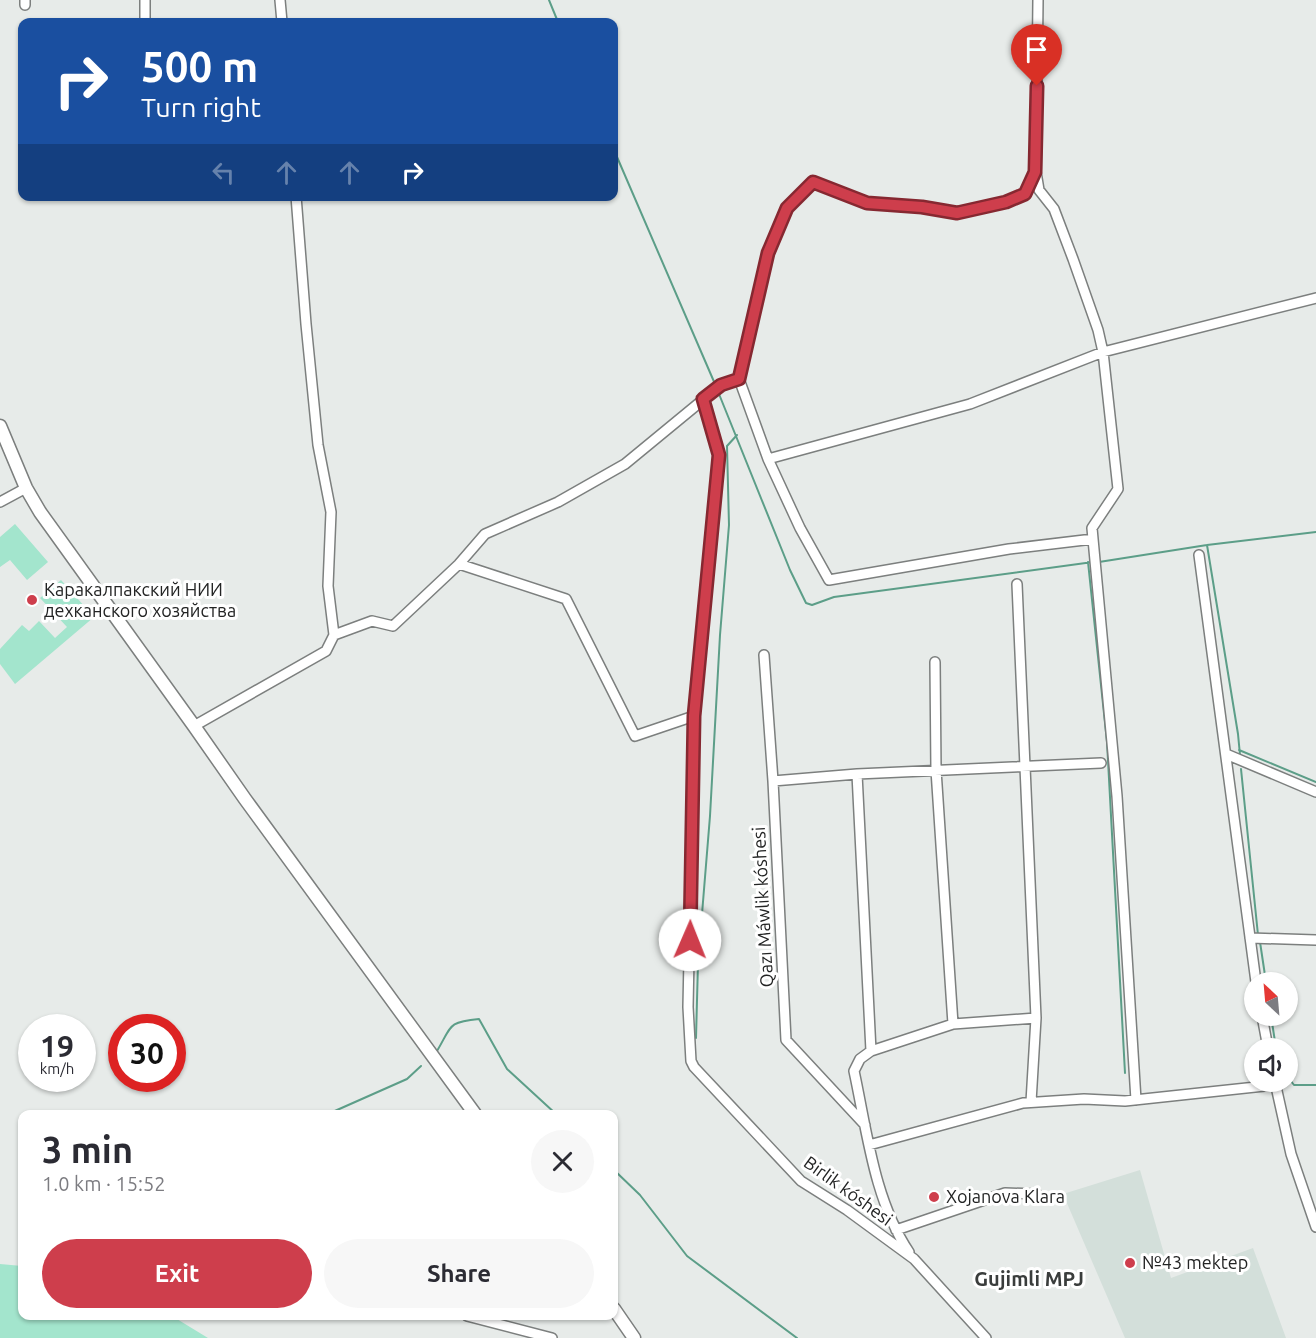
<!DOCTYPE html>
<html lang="en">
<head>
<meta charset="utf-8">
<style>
	body { margin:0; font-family:Ubuntu,sans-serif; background:#f7f7f7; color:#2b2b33; height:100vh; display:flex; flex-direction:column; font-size:22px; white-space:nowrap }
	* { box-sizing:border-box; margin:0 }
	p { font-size:20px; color:#7c7c81 }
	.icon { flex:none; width:33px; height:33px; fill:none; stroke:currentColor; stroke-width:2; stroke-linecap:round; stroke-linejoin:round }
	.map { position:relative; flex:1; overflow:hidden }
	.side { position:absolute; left:18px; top:1110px; width:600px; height:210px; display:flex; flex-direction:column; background:#fff; border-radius:12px; box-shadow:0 2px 4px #0004 }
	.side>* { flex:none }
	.guide { position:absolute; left:18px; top:18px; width:600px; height:183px; border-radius:12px; box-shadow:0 2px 4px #0004; background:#1a4fa0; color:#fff; overflow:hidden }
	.needle { width:39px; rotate:334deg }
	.controls { position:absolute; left:1244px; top:972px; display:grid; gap:12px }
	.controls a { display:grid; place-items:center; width:54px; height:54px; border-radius:50%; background:#fff; box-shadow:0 2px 4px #0004; font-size:30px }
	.speed { position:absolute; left:18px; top:1014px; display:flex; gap:12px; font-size:30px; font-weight:700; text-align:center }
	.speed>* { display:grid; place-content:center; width:78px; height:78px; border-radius:50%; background:#fff; box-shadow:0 2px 4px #0004; line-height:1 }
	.speed small { font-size:15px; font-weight:400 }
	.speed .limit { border:9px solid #d22; background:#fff; color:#111 }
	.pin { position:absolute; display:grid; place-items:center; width:51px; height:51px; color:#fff; margin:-62px -26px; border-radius:50% 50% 50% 0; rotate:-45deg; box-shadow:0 0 6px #0007 }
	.pin .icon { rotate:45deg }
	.me { position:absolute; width:66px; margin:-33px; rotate:1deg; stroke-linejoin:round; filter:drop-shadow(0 0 4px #0008) }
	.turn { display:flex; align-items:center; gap:21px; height:126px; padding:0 24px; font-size:27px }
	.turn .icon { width:78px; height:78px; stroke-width:2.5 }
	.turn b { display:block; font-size:42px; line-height:51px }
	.lanes { display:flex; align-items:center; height:57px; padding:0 24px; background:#0003; justify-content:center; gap:30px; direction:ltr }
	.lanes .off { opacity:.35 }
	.round { display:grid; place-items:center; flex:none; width:63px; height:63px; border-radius:32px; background:#f7f7f7 }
	.summary { display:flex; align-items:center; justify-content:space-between; height:102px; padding:0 24px }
	h1 { font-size:36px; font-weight:700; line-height:45px }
	.cta { display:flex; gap:12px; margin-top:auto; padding:12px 24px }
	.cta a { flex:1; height:69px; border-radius:36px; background:#ce3e4c; color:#fff; font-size:24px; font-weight:700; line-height:69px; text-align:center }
	.cta a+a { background:#f7f7f7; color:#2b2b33 }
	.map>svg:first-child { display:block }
	.built { fill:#d3dfda }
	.green { fill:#a3e5cd }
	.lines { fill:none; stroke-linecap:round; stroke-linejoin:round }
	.stream { stroke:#5c9e88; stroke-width:2 }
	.minor-casing { stroke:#7c7f7e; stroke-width:12 }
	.major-casing { stroke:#7c7f7e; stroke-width:15 }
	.minor { stroke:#fff; stroke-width:9 }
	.major { stroke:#fff; stroke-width:12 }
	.route-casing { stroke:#862831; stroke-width:15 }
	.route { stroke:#ce3e4c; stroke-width:10 }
	.poi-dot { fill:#ce3e4c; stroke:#fff; stroke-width:2 }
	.labels { text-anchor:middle; stroke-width:6; stroke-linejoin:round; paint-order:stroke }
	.poi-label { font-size:18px; fill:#232424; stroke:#fff; text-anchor:start }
	.street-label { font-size:18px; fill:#232424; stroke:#fff }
	.neighbourhood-label { font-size:20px; font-weight:bold; fill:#3a3d3c; stroke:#fff }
</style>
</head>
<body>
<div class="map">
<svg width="1316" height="1338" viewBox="0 0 1316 1338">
	<rect width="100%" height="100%" fill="#e7ebe9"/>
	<!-- built -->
	<path class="built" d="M 1140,1170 L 1171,1278 L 1253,1248 L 1286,1338 L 1125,1338 L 1063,1194 Z"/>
	<!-- green -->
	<path class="green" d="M 15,524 L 48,562 L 27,580 L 10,560 L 0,567 L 0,537 Z
		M 61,580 L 94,617 L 15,684 L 0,664 L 0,649 L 22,625 L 29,631 L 39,621 L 55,638 L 67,627 L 40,598 Z
		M 0,1264 L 22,1266 L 22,1316 L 172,1316 L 208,1338 L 0,1338 Z"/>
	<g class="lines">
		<!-- stream -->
		<path class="stream" d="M 549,0 L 558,22
			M 614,150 L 715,384
			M 719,394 L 790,570 L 806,603 L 812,605 L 834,597 L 1093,562
			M 1207,545 L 1238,734 L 1240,755
			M 1088,562 L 1107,742 L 1125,1073
			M 1099,562 L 1207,545 L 1316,532
			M 1239,750 L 1316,782
			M 1241,769 L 1258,935
			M 1260,942 L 1266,982
			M 1271,1016 L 1276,1048
			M 696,1038 L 698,963 L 710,816 L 720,635 L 729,525 L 727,446 L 737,435
			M 437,1051 C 452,1026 447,1022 479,1019 L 507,1069 L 556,1114
			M 1287,1076 L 1294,1085 L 1316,1085
			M 328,1114 L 407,1079 L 421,1066
			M 614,1170 L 640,1195 L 687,1256 L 797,1338"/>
		<defs>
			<path id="minor" d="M 145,0 L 145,22
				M 280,0 L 282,22
				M 1038,0 L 1036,172 L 1039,190 L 1054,209 L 1073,259 L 1098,330 L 1103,352 L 1118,489 L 1092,528 L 1093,539 L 1117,796 L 1136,1100
				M 25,5 L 25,0
				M 1036,172 L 1025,194 L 1006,202 L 957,213 L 922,207 L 867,203 L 814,182 L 787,208 L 768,253 L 739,379 L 768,459 L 800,528 L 829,580 L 1009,549 L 1093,539
				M 703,399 L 719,455 L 694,716 L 688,1007 L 691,1061 L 694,1067 L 801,1181 L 847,1210 L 914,1259 L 986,1338
				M 768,459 L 970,404 L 1103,352 L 1316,298
				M 0,502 L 26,488
				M 1199,555 L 1256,982
				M 459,564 L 566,599 L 635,736 L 694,716
				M 1017,584 L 1036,1018 L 1031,1102
				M 334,635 L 372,621 L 393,626 L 459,564 L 485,534 L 558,502 L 625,464 L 721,385 L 739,379
				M 764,655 L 773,781 L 786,1040 L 865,1125
				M 935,662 L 936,770 L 953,1024
				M 194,726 L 326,651 L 334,635 L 328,586 L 331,512 L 318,445 L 306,324 L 296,196
				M 1226,754 L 1316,792
				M 857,774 L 871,1051 L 860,1059 L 854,1071 C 867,1131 874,1200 909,1252
				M 773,781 L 857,774 L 1101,763
				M 1250,938 L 1316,940
				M 1262,1016 L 1268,1048
				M 871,1051 L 953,1024 L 1036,1018
				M 1275,1082 L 1291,1154 L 1316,1227
				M 869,1145 L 1023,1103 L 1084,1099 L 1125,1101 L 1275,1085
				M 896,1230 L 1005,1193 L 1037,1194
				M 467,1316 L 552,1338"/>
			<path id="major" d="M 0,426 L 26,488 L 40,512 L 194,726 L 245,799 L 475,1114
				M 614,1309 L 634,1338"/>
		</defs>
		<!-- minor casing -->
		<use href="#minor" class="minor-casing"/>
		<!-- major casing -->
		<use href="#major" class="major-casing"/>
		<!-- minor -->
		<use href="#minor" class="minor"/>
		<!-- major -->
		<use href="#major" class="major"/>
	</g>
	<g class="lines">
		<defs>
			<path id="route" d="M 690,940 L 694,716 L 719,455 L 703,399 L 721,385 L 739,379 L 768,253 L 787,208 L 813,182 L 867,203 L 922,207 L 957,213 L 1006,202 L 1025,194 L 1035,172 L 1037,86"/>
		</defs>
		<!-- route casing -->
		<use href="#route" class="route-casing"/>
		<!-- route -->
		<use href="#route" class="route"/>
	</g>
	<!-- markers -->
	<g class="poi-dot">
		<circle cx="32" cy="600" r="6"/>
		<circle cx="934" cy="1197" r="6"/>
		<circle cx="1130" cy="1263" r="6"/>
	</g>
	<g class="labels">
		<!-- poi labels -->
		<g class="poi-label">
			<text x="44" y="596">Каракалпакский НИИ<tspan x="44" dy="21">дехканского хозяйства</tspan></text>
			<text x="946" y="1203">Xojanova Klara</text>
			<text x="1142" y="1269">№43 mektep</text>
		</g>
		<!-- street labels -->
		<g class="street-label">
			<text transform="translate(763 907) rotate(-93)" y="6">Qazı Máwlik kóshesi</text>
			<text transform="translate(848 1191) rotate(36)" y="6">Birlik kóshesi</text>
		</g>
		<!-- neighbourhood labels -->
		<g class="neighbourhood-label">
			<text x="1029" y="1286">Gujimli MPJ</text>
		</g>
	</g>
</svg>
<div class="controls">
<a><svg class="needle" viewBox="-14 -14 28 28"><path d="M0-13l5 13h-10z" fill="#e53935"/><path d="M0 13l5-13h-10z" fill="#7c7c81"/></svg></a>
<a><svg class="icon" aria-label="sound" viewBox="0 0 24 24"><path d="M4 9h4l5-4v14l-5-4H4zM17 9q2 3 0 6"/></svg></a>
</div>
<div class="speed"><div>19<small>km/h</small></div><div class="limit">30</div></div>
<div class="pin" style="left:1037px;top:86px;background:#d93025"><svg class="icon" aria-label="arrive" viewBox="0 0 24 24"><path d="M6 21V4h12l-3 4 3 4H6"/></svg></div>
<svg class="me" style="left:690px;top:940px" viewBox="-20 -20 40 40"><circle r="19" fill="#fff"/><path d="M0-13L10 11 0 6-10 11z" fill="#ce3e4c"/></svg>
<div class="guide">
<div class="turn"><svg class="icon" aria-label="right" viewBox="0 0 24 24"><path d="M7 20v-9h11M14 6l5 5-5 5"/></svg><div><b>500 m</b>Turn right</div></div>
<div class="lanes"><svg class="icon off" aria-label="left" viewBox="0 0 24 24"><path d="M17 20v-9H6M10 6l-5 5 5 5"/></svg><svg class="icon off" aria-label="ahead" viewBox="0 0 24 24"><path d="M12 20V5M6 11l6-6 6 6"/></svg><svg class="icon off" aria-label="ahead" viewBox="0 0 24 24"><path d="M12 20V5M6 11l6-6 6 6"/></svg><svg class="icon" aria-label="right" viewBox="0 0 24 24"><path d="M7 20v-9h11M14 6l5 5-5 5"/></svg></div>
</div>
<section class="side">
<div class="summary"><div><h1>3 min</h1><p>1.0 km · 15:52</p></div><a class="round"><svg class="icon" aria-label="close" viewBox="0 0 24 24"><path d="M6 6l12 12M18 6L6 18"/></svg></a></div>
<div class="cta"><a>Exit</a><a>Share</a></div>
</section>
</div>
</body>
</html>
